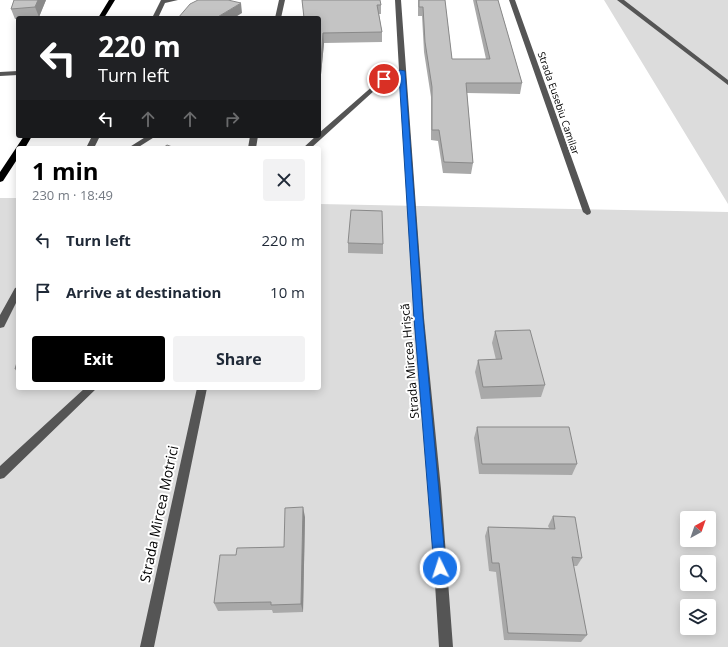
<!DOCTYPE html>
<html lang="en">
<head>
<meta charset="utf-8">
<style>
	body { margin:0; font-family:"Open Sans",sans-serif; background:#f2f2f3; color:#1f2937; height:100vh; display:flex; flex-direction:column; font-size:15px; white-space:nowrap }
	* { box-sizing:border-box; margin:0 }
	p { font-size:13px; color:#747a83 }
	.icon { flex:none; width:22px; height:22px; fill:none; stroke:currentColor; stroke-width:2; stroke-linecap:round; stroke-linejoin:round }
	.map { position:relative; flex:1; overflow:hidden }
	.drawer { position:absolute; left:16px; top:146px; width:305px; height:244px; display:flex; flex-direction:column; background:#fff; border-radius:4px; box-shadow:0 2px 10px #0003 }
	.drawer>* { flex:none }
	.top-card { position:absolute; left:16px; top:16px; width:305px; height:122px; border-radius:4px; box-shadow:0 2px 10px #0003; background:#202124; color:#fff; overflow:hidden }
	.needle { width:26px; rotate:40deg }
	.buttons { position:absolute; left:680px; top:511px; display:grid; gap:8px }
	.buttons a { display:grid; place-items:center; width:36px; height:36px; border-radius:4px; background:#fff; box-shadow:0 2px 10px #0003; font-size:20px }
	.pin { position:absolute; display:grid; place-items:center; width:34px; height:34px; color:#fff; margin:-17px; border:2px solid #fff; border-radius:50%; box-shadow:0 1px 4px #0007 }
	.me { position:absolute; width:44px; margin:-22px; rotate:356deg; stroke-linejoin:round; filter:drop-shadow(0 0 3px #0008) }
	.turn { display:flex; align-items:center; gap:14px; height:84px; padding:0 16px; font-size:18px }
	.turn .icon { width:52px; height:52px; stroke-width:2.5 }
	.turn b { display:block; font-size:28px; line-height:34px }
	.lanes { display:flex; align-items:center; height:38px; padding:0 16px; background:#0003; justify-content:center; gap:20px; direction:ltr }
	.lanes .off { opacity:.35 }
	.round { display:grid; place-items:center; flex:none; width:42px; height:42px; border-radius:4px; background:#f2f2f3 }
	.summary { display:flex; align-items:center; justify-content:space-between; height:68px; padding:0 16px }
	h1 { font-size:24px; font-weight:700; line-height:30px; color:#000 }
	.primary-button { display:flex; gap:8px; margin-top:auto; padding:8px 16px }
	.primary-button a { flex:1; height:46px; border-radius:4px; background:#000; color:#fff; font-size:16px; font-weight:700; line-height:46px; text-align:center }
	.primary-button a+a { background:#f2f2f3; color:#1f2937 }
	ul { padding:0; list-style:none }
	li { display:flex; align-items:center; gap:12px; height:52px; padding:0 16px }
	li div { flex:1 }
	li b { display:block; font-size:15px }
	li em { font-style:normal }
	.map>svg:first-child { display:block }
	.green { fill:#dcdcdc; fill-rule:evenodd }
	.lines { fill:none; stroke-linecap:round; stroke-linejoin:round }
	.minor { fill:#555; fill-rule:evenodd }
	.highway { fill:#000; fill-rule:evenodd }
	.wall { fill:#a9a9a9 }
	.shaded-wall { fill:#898989 }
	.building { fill:#c4c4c4; stroke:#898989 }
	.route { fill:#1a73e8; stroke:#114b97 }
	.labels { text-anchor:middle; stroke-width:4; stroke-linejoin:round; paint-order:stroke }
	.far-street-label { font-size:10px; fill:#000; stroke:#fff }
	.street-label { font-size:12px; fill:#000; stroke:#fff }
	.near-street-label { font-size:14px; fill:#000; stroke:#fff }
</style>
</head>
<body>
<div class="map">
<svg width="728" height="647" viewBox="0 0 728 647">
	<rect width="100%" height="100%" fill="#fff"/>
	<!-- green -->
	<path class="green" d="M 604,0 L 728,0 L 728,204 Z
		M 0,198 L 18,198 L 18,388 L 319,388 L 319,204 L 728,212 L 728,647 L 0,647 ZM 687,518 L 709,518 L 709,540 L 687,540 ZM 687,562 L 709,562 L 709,584 L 687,584 ZM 687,606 L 709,606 L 709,628 L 687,628 Z"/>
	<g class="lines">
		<!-- minor -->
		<path class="minor" d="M 161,0 L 178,0 L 165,3 L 158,18 L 152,18 Z
			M 279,0 L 285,0 L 281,18 L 275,18 Z
			M 395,0 L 401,0 L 424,318 L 441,489 L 453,647 L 439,647 L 429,489 L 414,318 L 400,74 L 386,80 L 311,148 L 303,148 L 316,136 L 319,136 L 319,133 L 382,78 L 399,70 Z
			M 509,0 L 515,0 L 591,212 L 590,214 L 587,215 L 583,212 Z
			M 617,0 L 624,0 L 728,80 L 728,85 Z
			M 18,71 L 18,75 L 0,76 L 0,72 Z
			M 92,136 L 100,136 L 94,148 L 86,148 Z
			M 147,136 L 156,136 L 137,148 L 128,148 Z
			M 250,136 L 258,136 L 256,148 L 248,148 Z
			M 18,287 L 18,299 L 4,327 L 0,328 L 0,315 L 15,288 Z
			M 85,388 L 97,388 L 4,478 L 0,479 L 0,466 Z
			M 197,388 L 207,388 L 154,647 L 140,647 Z"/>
		<!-- highway -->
		<path class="highway" d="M 109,0 L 115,0 L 104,18 L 98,18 Z
			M 24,136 L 32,136 L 25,148 L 18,148 L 18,158 L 3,181 L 0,182 L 0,172 Z"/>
	</g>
	<!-- wall -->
	<path class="wall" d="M 14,0 L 46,0 L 39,17 L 18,18 L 18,19 L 15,19 L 11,9 Z
		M 302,0 L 380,0 L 381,5 L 381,14 L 379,14 L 382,32 L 382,42 L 324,43 L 320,85 L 319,85 L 319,18 L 304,18 Z
		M 418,0 L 445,0 L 452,59 L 486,59 L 473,0 L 498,0 L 522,83 L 520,94 L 467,93 L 473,163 L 471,174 L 443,173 L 438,141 L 431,140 L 431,97 L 424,52 L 422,16 L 418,16 Z
		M 348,243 L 383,244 L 383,254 L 348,253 Z
		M 495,331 L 545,385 L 541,397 L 481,399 L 475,372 L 478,360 L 496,360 L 492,343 Z
		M 18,359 L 18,374 L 15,369 Z
		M 477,427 L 577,464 L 572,475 L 479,474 L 474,438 Z
		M 553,516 L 582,558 L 577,566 L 573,566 L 587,635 L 581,642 L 504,640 L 496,572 L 489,571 L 485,536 L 488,527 L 549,528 L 548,526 Z
		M 305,517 L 303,612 L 273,613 L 272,610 L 218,611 L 214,603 L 236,555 L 284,547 Z"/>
	<!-- shaded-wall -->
	<path class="shaded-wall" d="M 38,0 L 46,0 L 39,17 L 35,7 Z
		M 241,3 L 242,13 L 234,18 L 216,18 Z
		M 323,33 L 324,43 L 320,85 L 320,75 Z
		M 303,507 L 305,517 L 303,612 L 301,604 Z"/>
	<!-- building -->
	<path class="building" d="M 14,0 L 38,0 L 35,7 L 11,9 Z
		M 198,0 L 228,0 L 241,3 L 216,18 L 178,18 L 190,4 Z
		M 302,0 L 380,0 L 381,5 L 377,5 L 382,32 L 323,33 L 320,75 L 319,75 L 319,18 L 304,18 Z
		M 419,0 L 445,0 L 452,59 L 490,59 L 476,0 L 498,0 L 522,83 L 466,83 L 473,163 L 444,162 L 439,130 L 432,130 L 432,87 L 425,42 L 423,7 L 419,7 Z
		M 167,145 L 175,148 L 163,148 Z
		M 351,210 L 382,211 L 383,244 L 348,243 Z
		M 530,330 L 545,385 L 483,387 L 478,360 L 502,359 L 495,331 Z
		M 18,359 L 18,368 L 15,369 Z
		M 477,427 L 569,427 L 577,464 L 482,464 Z
		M 303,507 L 301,604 L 271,605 L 271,602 L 214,603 L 220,555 L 236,555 L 237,548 L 284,547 L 285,508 Z
		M 553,516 L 575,517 L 582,558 L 572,557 L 587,635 L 508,633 L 499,563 L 492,563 L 488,527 L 555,529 Z"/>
	<!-- route -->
	<path class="route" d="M 400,70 L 405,71 L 423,318 L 446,568 L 445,572 L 440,574 L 436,572 L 434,568 L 414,318 L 399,75 L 384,81 L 381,79 Z"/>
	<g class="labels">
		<!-- far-street labels -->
		<g class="far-street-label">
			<text transform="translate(559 103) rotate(71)" y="4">Strada Eusebiu Camilar</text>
		</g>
		<!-- street labels -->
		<g class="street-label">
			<text transform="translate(410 361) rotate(-95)" y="4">Strada Mircea Hrișcă</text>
		</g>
		<!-- near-street labels -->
		<g class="near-street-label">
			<text transform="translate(159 514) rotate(-78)" y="5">Strada Mircea Motrici</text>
		</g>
	</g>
</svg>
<div class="buttons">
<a><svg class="needle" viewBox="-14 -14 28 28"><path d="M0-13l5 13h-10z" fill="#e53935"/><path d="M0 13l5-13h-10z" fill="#747a83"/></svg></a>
<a><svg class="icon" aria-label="search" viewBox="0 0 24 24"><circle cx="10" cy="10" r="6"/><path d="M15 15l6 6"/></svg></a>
<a><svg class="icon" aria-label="layers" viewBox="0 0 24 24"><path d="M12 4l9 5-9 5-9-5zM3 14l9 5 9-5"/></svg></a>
</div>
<div class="pin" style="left:384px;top:79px;background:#d93025"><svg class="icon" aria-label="arrive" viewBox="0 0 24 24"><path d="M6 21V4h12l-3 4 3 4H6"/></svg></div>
<svg class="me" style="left:440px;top:568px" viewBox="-20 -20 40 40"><circle r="17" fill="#1a73e8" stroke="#fff" stroke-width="3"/><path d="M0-11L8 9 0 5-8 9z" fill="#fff"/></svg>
<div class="top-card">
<div class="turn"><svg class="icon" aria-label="left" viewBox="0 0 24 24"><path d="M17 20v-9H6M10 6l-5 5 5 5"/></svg><div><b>220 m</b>Turn left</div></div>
<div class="lanes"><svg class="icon" aria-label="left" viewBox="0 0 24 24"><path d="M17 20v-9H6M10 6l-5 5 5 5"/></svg><svg class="icon off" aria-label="ahead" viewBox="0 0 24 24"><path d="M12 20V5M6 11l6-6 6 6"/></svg><svg class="icon off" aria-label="ahead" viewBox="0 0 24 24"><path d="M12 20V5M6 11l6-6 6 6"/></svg><svg class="icon off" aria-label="right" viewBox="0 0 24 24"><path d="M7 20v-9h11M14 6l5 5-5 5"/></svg></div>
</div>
<section class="drawer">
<div class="summary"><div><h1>1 min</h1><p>230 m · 18:49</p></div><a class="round"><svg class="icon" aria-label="close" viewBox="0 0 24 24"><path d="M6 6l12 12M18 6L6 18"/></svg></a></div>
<ul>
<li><svg class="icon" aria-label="left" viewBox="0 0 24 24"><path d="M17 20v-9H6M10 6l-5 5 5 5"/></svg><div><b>Turn left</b></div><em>220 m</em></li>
<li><svg class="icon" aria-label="arrive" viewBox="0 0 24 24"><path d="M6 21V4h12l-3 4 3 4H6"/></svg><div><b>Arrive at destination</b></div><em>10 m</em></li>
</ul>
<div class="primary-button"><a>Exit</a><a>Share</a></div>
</section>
</div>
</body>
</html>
